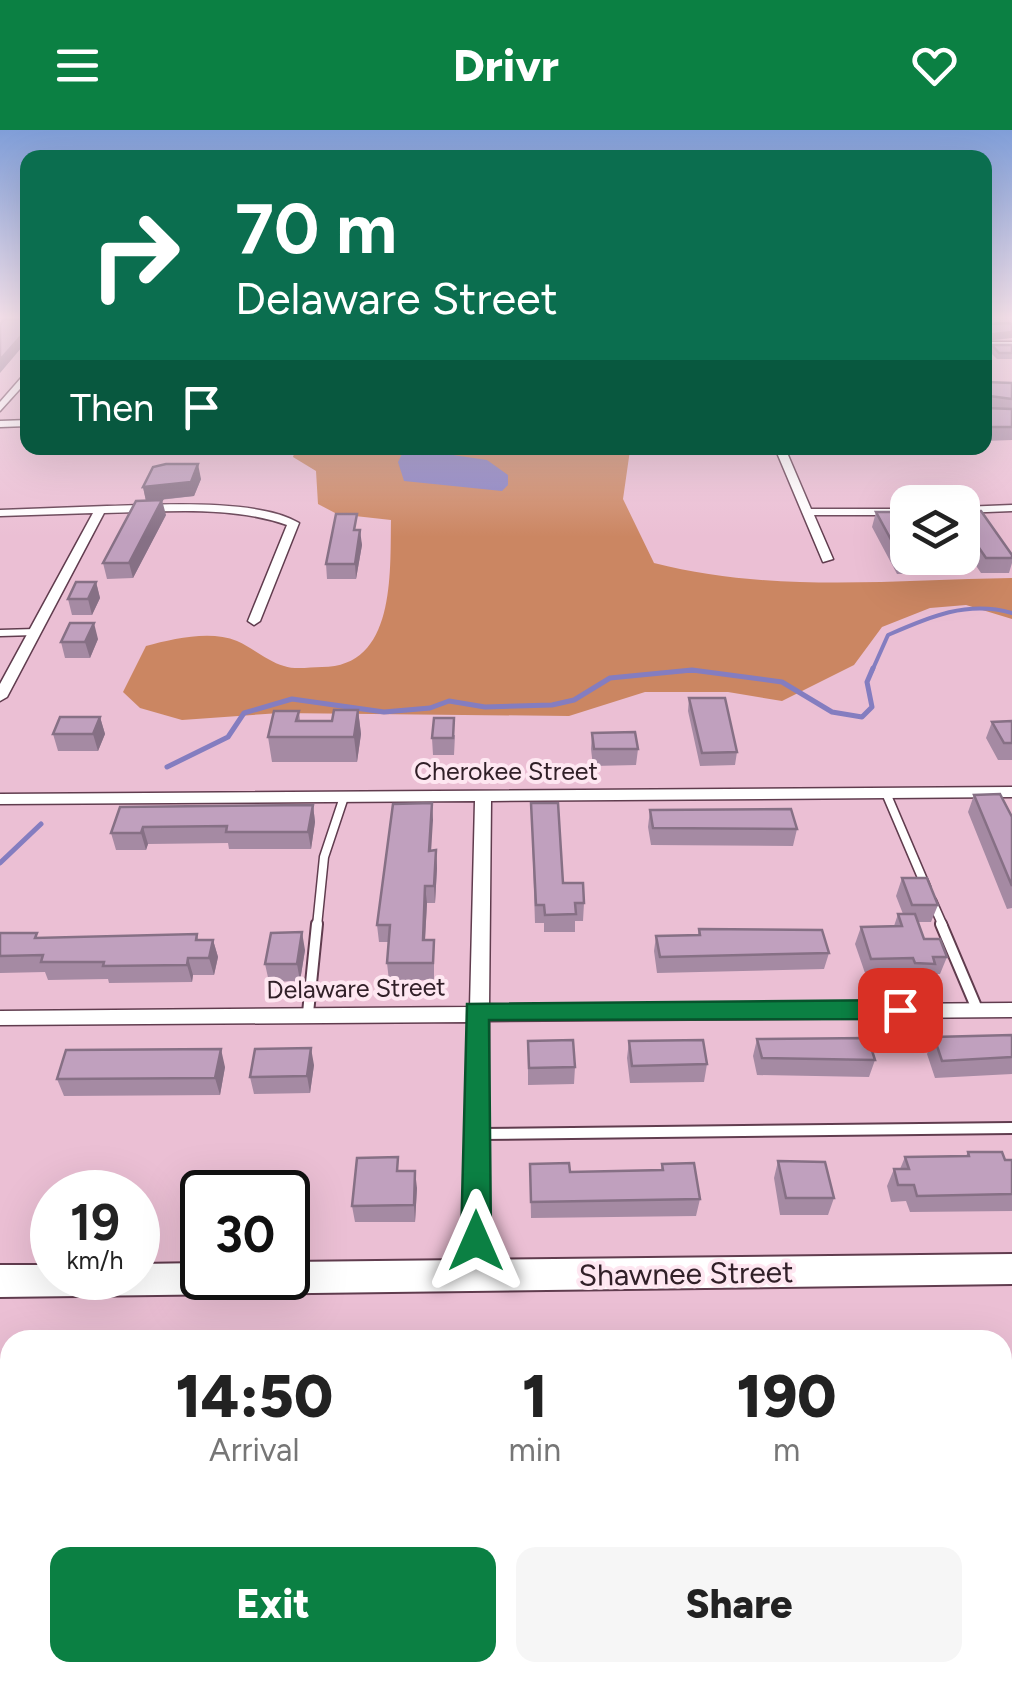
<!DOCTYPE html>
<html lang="en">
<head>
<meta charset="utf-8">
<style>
	body { margin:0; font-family:Figtree,sans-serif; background:#f6f6f6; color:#222; height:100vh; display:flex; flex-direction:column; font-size:38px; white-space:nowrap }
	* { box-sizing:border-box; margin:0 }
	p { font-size:32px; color:#767676 }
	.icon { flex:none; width:55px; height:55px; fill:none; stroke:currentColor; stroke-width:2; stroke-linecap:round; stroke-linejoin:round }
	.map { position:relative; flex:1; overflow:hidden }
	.panel { position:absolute; left:0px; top:1200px; width:1012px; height:352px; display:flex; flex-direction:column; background:#fff; border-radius:30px 30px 0 0; box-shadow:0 10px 40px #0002 }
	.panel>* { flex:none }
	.hud { position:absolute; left:20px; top:20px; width:972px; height:305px; border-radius:20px; box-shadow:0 10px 40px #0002; background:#0b6e4f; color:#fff; overflow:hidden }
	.buttons { position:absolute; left:890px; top:355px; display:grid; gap:20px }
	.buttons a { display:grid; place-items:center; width:90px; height:90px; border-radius:20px; background:#fff; box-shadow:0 10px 40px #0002; font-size:50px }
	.speed { position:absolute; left:30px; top:1040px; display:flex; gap:20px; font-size:50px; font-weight:700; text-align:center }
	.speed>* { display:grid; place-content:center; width:130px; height:130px; border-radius:50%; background:#fff; box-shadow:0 10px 40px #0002; line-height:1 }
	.speed small { font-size:25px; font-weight:400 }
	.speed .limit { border:5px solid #111; border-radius:15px; background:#fff; color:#111 }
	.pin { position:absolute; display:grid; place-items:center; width:85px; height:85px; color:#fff; margin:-42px; border-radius:20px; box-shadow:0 5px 15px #0006 }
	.me { position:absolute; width:110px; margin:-55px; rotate:0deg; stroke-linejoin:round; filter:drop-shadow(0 0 8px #0008) }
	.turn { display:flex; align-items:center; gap:35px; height:210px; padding:0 50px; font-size:45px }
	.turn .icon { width:130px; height:130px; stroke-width:2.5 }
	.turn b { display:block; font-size:70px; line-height:85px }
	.then { display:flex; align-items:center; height:95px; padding:0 50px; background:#0003; gap:20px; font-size:38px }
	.eta { display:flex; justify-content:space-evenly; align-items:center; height:170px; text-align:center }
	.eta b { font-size:60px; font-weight:800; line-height:70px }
	.button { display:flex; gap:20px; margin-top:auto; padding:20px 50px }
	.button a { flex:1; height:115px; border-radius:20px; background:#0b8043; color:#fff; font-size:40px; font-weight:800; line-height:115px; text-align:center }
	.button a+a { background:#f6f6f6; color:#222 }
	header { display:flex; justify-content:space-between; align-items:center; height:130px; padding:0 50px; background:#0b8043; color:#fff; font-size:45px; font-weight:800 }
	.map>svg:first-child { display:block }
	.forest { fill:#cb8662 }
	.water { fill:#847dc0 }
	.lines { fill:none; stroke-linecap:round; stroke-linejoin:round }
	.stream-far1 { stroke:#847dc0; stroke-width:4 }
	.stream { stroke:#847dc0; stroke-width:5 }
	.lane-far2-casing { stroke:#603c4e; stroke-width:9 }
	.lane-far1-casing { stroke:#603c4e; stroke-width:11 }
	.lane-casing { stroke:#603c4e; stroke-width:14 }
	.street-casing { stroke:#603c4e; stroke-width:3 }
	.secondary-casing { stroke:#603c4e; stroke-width:4 }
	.lane-far2 { stroke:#fff; stroke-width:6 }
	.lane-far1 { stroke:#fff; stroke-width:8 }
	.lane { stroke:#fff; stroke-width:10 }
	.street { fill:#fff; fill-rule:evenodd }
	.secondary { fill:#fff; fill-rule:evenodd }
	.wall { fill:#a58aa3 }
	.shaded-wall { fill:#867085 }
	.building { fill:#c0a0be; stroke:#867085; stroke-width:2.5 }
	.route { fill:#0b8043; stroke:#07532c; stroke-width:2.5 }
	.labels { text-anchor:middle; stroke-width:8; stroke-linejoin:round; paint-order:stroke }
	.street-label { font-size:25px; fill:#312028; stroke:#fee7f1 }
	.near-street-label { font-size:30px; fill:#312028; stroke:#fee7f1 }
</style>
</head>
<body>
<header><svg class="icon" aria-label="menu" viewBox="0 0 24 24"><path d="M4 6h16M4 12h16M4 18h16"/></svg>Drivr<svg class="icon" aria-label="heart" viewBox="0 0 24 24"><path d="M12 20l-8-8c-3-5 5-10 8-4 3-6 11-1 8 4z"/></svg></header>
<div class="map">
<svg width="1012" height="1552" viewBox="0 0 1012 1552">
	<rect width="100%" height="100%" fill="#ebbfd4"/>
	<!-- forest -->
	<path class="forest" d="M 296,318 L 625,318 L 630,320 L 623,369 L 654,433 C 770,463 893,450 1012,448 L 1012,489 L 966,475 L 930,478 L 882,497 L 854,535 L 782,571 L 728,562 L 645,562 L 569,586 L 280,583 L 182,590 L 140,578 L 123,562 L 146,516 C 173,509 210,500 237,511 C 253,518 267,531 284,536 C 295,540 310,537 322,537 C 396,537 390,443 391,390 L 337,384 L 318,374 L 316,341 L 293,327 Z
		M 250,1542 L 411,1543 L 423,1552 L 247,1552 Z"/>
	<!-- water -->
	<path class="water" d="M 405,318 L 487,330 L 508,345 L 508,355 L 502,361 L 404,351 L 398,332 Z"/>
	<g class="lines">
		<!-- stream-far1 -->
		<path class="stream-far1" d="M 683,541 L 698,541
			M 872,541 L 888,505 C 929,487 967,470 1012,483"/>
		<!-- stream -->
		<path class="stream" d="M 167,637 L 228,607 L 244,583 L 292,569 L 384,582 L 430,578 L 449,571 L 485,577 L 552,575 L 574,570 L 610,548 L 692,540 L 782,552 L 832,582 L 862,587 L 872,577 L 867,552 L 873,538
			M 0,733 L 41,694"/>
		<defs>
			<path id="lane-far2" d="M 0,503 L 35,502"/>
			<path id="lane-far1" d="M 886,663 L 926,757
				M 932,771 L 943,796
				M 317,796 L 324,727 L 344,667"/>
			<path id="lane" d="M 941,794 L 977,879
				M 308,883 L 317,794
				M 480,1004 L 1012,998"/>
			<path id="street" d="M 985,212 L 1012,212 L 1012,218 L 985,218 Z
				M 28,240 L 28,250 L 0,281 L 0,272 Z
				M 28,290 L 28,296 L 0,297 L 0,291 Z
				M 775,318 L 785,318 L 811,379 L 908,379 L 908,385 L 814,385 L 833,429 L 823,432 Z
				M 1012,375 L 1012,381 L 962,383 L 962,377 Z
				M 107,376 C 156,375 258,368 299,393 L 260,491 L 254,495 L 248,491 L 287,395 C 230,375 164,382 104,383 L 7,567 L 0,571 L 0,554 L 93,383 L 0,386 L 0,380 Z
				M 942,428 L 954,428 L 959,436 L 949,439 Z
				M 1012,657 L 1012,667 L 491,671 L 489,877 L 1012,873 L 1012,887 L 489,891 L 488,1147 L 484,1155 L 476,1158 L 468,1155 L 464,1147 L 470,892 L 0,895 L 0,881 L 470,877 L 475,671 L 0,674 L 0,664 Z"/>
			<path id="secondary" d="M 1012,1124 L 1012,1154 L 0,1167 L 0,1135 L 52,1135 L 52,1148 L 138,1148 L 138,1134 L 202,1133 L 202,1148 L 288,1148 L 288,1132 Z"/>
		</defs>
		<!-- lane-far2 casing -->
		<use href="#lane-far2" class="lane-far2-casing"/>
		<!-- lane-far1 casing -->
		<use href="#lane-far1" class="lane-far1-casing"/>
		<!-- lane casing -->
		<use href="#lane" class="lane-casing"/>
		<!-- street casing -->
		<use href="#street" class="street-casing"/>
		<!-- secondary casing -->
		<use href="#secondary" class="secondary-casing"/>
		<!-- lane-far2 -->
		<use href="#lane-far2" class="lane-far2"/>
		<!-- lane-far1 -->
		<use href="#lane-far1" class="lane-far1"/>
		<!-- lane -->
		<use href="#lane" class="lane"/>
		<!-- street -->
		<use href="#street" class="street"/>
		<!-- secondary -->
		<use href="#secondary" class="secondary"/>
	</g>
	<!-- wall -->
	<path class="wall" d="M 992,215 L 1012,215 L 1012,229 L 997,229 L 990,222 Z
		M 985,252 L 1012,253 L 1012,310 L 985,311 Z
		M 201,349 L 194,366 L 152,371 L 166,385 L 133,448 L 107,449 L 103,433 L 146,371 L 143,357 Z
		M 962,381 L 1012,425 L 1012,433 L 1009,443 L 981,443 L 962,415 Z
		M 876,382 L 939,428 L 935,443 L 897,444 L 872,397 Z
		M 358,400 L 362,415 L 356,449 L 327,449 L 326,434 Z
		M 96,452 L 100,468 L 92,485 L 72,485 L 68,469 Z
		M 98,509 L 90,528 L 65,528 L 61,512 Z
		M 689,568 L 737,622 L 735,635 L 700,636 L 688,581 Z
		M 358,580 L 361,604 L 357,632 L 272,632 L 268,607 L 299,581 L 300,591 L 332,591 Z
		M 100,587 L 105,604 L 98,621 L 58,621 L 53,604 Z
		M 1012,591 L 1012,630 L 998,630 L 986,608 L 992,592 Z
		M 592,603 L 638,619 L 636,635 L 593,636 L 591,619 Z
		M 455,605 L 454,625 L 433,625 L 432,608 Z
		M 974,665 L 1012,687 L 1012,778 L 1007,779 L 968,682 Z
		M 432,673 L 431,721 L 436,720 L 437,738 L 435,773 L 427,773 L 425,810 L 434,810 L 434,850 L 389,851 L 387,833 L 389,812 L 379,812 L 377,795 Z
		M 531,673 L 563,753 L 584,773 L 583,791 L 575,791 L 575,802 L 544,802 L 544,793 L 535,793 Z
		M 313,675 L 315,692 L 311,719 L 229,719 L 228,713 L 148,714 L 146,720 L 116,720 L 111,703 L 120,677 Z
		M 650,680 L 797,699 L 793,716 L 651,715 L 648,697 Z
		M 902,748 L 938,775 L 931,792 L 918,792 L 924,809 L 947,827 L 940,844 L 931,844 L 928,851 L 909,851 L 907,846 L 866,846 L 855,814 L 861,797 L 894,796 L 898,784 L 903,784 L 896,766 Z
		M 699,799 L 829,823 L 824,839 L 657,843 L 654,821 L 656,806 L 698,805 Z
		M 0,803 L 39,808 L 197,804 L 198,810 L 213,810 L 218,827 L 214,845 L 193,845 L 192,852 L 109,853 L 108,849 L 48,850 L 45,842 L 0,843 Z
		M 305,820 L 300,851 L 269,852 L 265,834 Z
		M 1012,905 L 1012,944 L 935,948 L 927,924 L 934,907 Z
		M 757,909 L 875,930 L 869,947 L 757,945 L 753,926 Z
		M 528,911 L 575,937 L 574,954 L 528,955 Z
		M 629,911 L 707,934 L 704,952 L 630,953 L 627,928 Z
		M 314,935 L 310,963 L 254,964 L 250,947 Z
		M 225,937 L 220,965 L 64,966 L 57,949 Z
		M 968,1022 L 1012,1030 L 1012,1081 L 910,1082 L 906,1071 L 891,1072 L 887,1056 L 894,1039 L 900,1039 L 905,1027 L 966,1026 Z
		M 778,1031 L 834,1068 L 828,1085 L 780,1085 L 774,1048 Z
		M 530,1034 L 570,1042 L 661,1040 L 662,1034 L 700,1069 L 696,1086 L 531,1088 Z
		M 400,1041 L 417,1058 L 415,1092 L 355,1092 L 352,1076 Z
		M 10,1266 L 10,1319 L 9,1319 L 0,1307 L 0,1300 Z"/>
	<!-- shaded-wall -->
	<path class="shaded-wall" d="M 28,198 L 28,210 L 0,243 L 0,230 Z
		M 1012,202 L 1012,208 L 985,211 L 985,205 Z
		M 198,334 L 201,349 L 194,366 L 146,371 L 143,357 Z
		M 162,370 L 166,385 L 133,448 L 129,433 Z
		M 360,400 L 362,415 L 356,449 L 355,434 Z
		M 96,452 L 100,468 L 92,485 L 88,469 Z
		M 94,493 L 98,509 L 90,528 L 85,512 Z
		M 358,580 L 361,604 L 357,632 L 354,607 Z
		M 100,587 L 105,604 L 98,621 L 93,604 Z
		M 432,673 L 433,690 L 430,738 L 429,721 Z
		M 313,675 L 315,692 L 311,719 L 308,702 Z
		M 143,697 L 148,714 L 146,720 L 141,703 Z
		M 436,720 L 437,738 L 435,773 L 434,756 Z
		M 425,756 L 427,773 L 424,827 L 423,810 Z
		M 302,802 L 305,820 L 300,851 L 297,834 Z
		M 213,810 L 218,827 L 214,845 L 209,828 Z
		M 188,828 L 193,845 L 192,852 L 187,835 Z
		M 311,918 L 314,935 L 310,963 L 307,946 Z
		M 221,919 L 225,937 L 220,965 L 215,948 Z
		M 415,1041 L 417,1058 L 415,1092 L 414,1075 Z"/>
	<!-- building -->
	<path class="building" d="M 4,189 L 28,189 L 28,198 L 0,230 L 0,195 Z
		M 1010,193 L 1012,195 L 1012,202 L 985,205 L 985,194 Z
		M 992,215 L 1012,215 L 1012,223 L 999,223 Z
		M 985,252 L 1012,253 L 1012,269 L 989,266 L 986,278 L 1012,279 L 1012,297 L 989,297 L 985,292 Z
		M 166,334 L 198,334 L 191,352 L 143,357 L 153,337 Z
		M 162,370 L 129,433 L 103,433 L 136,371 Z
		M 962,381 L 981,381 L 1012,425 L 1012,428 L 986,428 L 962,393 Z
		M 876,382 L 908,382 L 908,428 L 939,428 L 901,428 Z
		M 336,384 L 357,384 L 354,400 L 360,400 L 355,434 L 326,434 Z
		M 76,452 L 96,452 L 88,469 L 68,469 Z
		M 70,493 L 94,493 L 85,512 L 61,512 Z
		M 689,568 L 725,568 L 737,622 L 702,623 Z
		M 334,580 L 358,580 L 354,607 L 268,607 L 274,581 L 299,581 L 296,591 L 332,591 Z
		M 60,587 L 100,587 L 93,604 L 53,604 Z
		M 434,588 L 454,588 L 453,608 L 432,608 Z
		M 1012,591 L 1012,613 L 1004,613 L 992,592 Z
		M 635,602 L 638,619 L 594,619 L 592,603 Z
		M 1000,664 L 1012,687 L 1012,756 L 974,665 Z
		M 432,673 L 429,721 L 436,720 L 434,756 L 425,756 L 423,810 L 434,810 L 433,833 L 387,833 L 390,795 L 377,795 L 393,674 Z
		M 531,673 L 558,673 L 563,753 L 583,753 L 584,773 L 575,773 L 576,784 L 545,785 L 544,775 L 536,775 Z
		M 313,675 L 308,702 L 226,702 L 227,696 L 143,697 L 141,703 L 111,703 L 120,677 Z
		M 791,679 L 797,699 L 653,698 L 650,680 Z
		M 902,748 L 927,748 L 938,775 L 912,775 Z
		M 898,784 L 915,784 L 924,809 L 940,809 L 947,827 L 933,827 L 935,834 L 915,833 L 913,828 L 871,829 L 861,797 L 902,796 Z
		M 699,799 L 822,800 L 829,823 L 660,827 L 656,806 L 700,805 Z
		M 302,802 L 297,834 L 265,834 L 271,803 Z
		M 0,803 L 37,803 L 35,808 L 197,804 L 196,810 L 213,810 L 209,828 L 188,828 L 187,835 L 103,836 L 104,832 L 41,832 L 43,825 L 0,826 Z
		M 1012,905 L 1012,927 L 942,931 L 934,907 Z
		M 868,908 L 875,930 L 762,928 L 757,909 Z
		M 573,910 L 575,937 L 529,938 L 528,911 Z
		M 703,910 L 707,934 L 632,936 L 629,911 Z
		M 311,918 L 307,946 L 250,947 L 255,919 Z
		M 221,919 L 215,948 L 57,949 L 66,920 Z
		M 968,1022 L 1002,1022 L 1005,1030 L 1012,1030 L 1012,1064 L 917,1066 L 914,1055 L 898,1055 L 894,1039 L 909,1039 L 905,1027 L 969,1026 Z
		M 398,1027 L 397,1041 L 415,1041 L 414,1075 L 352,1076 L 357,1028 Z
		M 778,1031 L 825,1032 L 834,1068 L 786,1068 Z
		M 569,1033 L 570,1042 L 663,1040 L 662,1034 L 694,1033 L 700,1069 L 531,1072 L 530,1034 Z
		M 10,1266 L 10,1305 L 0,1305 L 0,1300 Z"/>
	<!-- sky -->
	<linearGradient id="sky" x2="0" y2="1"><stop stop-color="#809ed8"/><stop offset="0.46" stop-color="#f6e2ec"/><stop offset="1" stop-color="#f6e2ec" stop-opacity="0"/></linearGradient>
	<rect width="1012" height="407" fill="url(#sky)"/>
	<!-- route -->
	<path class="route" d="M 900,870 L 912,880 L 900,889 L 489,890 L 491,1111 L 486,1121 L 476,1125 L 466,1121 L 461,1111 L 467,874 Z"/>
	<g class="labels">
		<!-- street labels -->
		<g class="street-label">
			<text x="506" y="650">Cherokee Street</text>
			<text transform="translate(356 858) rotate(-1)" y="9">Delaware Street</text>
		</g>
		<!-- near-street labels -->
		<g class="near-street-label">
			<text transform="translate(686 1144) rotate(-1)" y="10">Shawnee Street</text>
		</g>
	</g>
</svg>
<div class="buttons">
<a><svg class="icon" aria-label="layers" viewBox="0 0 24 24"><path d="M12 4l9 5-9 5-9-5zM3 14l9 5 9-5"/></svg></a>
</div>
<div class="speed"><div>19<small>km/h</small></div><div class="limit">30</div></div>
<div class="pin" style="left:900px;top:880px;background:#d93025"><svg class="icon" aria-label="arrive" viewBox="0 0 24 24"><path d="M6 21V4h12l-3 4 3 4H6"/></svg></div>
<svg class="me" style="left:476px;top:1111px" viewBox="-20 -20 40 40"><path d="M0-17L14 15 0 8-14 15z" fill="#0b8043" stroke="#fff" stroke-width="4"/></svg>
<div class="hud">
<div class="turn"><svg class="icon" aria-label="right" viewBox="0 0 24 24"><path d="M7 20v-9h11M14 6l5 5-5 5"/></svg><div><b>70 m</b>Delaware Street</div></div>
<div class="then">Then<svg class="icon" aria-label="arrive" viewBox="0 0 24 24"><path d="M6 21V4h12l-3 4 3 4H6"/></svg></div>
</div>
<section class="panel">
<div class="eta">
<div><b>14:50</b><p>Arrival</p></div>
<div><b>1</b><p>min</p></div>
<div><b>190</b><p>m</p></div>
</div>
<div class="button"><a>Exit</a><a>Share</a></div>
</section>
</div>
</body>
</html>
